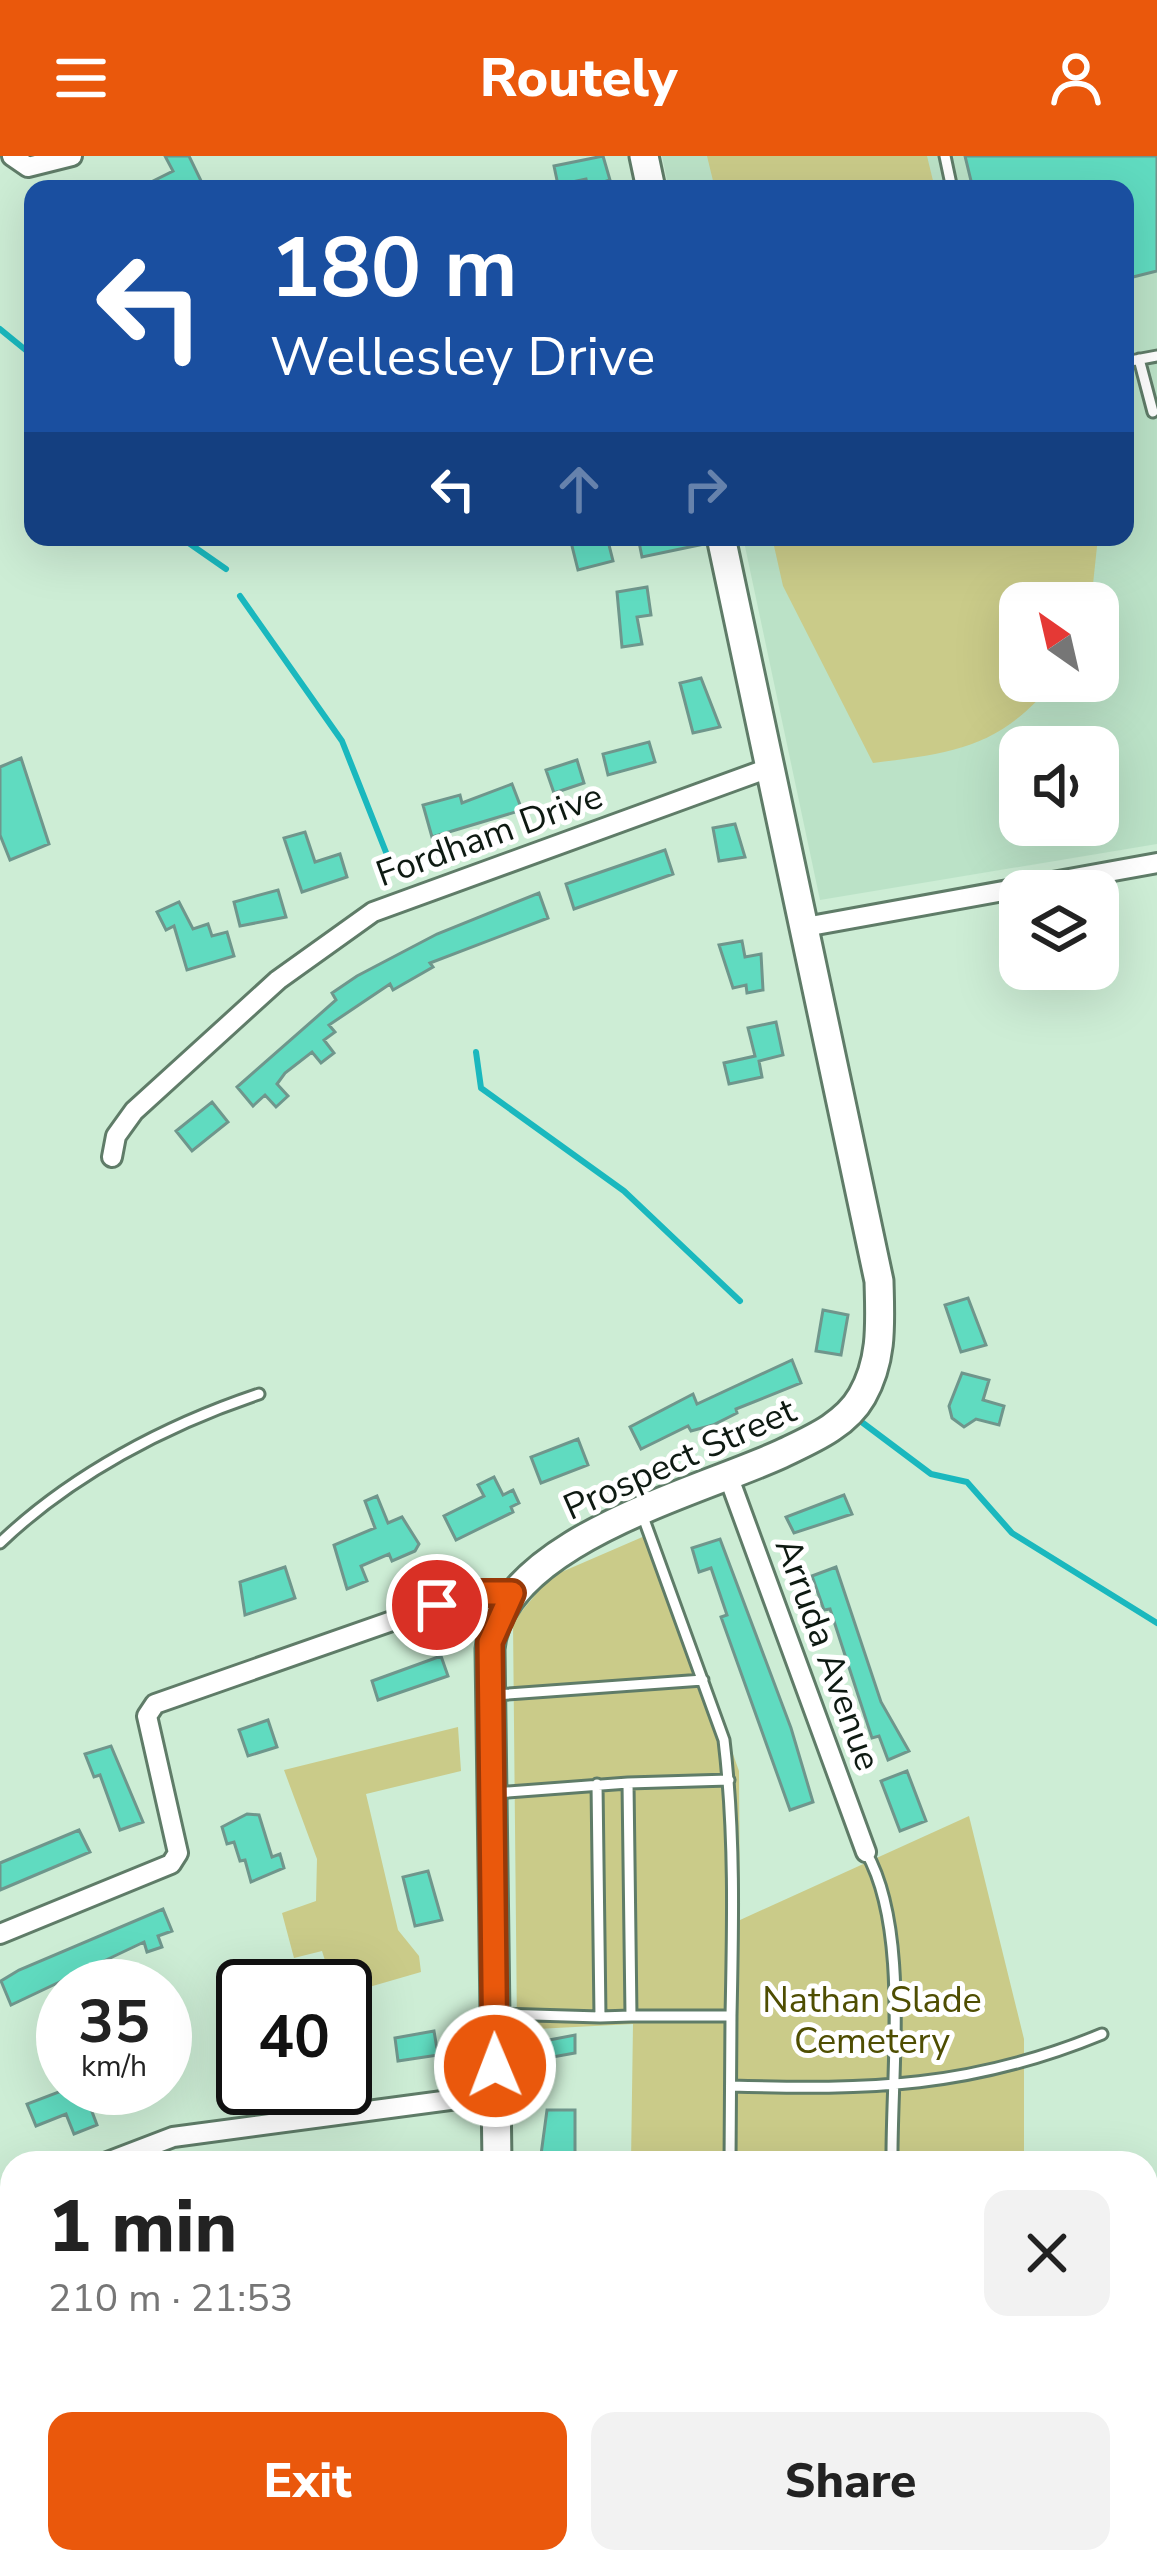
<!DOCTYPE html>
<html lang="en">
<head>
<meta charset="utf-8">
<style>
	body { margin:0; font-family:"Nunito Sans",sans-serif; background:#f2f2f2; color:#222; height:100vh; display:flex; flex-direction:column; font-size:45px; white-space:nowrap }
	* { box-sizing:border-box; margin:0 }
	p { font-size:39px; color:#767676 }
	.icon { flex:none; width:66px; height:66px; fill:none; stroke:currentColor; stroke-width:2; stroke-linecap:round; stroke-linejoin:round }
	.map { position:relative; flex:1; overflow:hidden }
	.side { position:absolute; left:0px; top:1995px; width:1158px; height:423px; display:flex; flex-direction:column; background:#fff; border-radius:36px 36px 0 0; box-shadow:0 12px 48px #0002 }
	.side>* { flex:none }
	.top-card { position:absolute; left:24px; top:24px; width:1110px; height:366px; border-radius:24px; box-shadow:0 12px 48px #0002; background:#1a4fa0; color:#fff; overflow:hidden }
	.needle { width:78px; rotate:326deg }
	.buttons { position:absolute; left:999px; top:426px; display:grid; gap:24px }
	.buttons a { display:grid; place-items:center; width:120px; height:120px; border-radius:24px; background:#fff; box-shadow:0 12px 48px #0002; font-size:60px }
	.speed { position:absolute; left:36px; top:1803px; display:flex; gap:24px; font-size:60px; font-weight:700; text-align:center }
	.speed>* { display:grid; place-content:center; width:156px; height:156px; border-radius:50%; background:#fff; box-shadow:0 12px 48px #0002; line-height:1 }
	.speed small { font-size:30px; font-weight:400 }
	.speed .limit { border:6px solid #111; border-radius:18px; background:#fff; color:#111 }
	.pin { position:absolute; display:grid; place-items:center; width:102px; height:102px; color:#fff; margin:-51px; border:6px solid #fff; border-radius:50%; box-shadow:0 3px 12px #0007 }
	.me { position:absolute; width:132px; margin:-66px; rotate:359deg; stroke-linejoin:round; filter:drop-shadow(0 0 9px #0008) }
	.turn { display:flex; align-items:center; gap:42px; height:252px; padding:0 48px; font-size:54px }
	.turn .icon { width:156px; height:156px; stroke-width:2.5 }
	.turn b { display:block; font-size:84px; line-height:102px }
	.lanes { display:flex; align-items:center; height:114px; padding:0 48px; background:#0003; justify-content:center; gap:60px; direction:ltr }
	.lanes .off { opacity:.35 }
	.round { display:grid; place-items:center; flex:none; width:126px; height:126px; border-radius:24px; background:#f2f2f2 }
	.head { display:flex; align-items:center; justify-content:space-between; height:204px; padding:0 48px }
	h1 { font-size:72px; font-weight:800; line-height:90px }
	.action { display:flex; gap:24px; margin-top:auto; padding:24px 48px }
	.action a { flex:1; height:138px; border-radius:24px; background:#ea580c; color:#fff; font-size:48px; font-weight:800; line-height:138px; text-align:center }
	.action a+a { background:#f2f2f2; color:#222 }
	header { display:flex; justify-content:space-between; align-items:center; height:156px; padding:0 48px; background:#ea580c; color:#fff; font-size:54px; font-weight:800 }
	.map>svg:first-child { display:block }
	.built { fill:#bbe2c7; fill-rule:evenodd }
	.green { fill:#cacb89 }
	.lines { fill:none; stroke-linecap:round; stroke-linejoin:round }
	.stream { stroke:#1ab8be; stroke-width:6 }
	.building { fill:#60dbc0; stroke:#6f968c; stroke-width:3 }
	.lane-casing { stroke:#5f7c68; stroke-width:15 }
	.street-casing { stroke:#5f7c68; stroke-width:24 }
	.secondary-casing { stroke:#5f7c68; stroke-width:33 }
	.lane { stroke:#fff; stroke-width:9 }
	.street { stroke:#fff; stroke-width:18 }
	.secondary { stroke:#fff; stroke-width:27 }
	.route-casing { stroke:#983908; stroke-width:30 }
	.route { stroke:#ea580c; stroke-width:21 }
	.labels { text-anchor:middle; stroke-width:10; stroke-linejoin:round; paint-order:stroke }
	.street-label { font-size:36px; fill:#0e1a12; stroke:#fff }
	.park-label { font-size:36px; fill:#4f4e02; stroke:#fff }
</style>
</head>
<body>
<header><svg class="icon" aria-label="menu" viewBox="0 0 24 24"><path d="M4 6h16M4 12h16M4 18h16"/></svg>Routely<svg class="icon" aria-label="person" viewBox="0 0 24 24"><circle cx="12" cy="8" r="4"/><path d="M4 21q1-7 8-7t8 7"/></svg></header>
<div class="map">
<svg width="1157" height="2416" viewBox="0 0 1157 2416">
	<rect width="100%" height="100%" fill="#cdedd5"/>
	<!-- built -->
	<path class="built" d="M 662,0 L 1157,0 L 1157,688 L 820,744 L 743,381 L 1125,381 L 1125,33 L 669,33 ZM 1020,447 L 1098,447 L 1098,525 L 1020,525 ZM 1020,591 L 1098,591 L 1098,669 L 1020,669 Z"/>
	<!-- green -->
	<path class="green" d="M 707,0 L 927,0 L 935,33 L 715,33 Z
		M 772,381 L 1098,381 L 1091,447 L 1020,447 L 1020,525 L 1054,525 C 1001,592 953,597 873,607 L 783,430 Z
		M 654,1376 L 739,1615 L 740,1764 L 969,1660 L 1024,1883 L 1024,2007 L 631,2007 L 633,1868 L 517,1874 L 513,1466 L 550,1421 Z
		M 458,1571 L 461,1615 L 366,1638 L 398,1774 L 419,1800 L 421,1816 L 345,1838 L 345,1830 L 333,1830 L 322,1795 L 294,1802 L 282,1757 L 316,1745 L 317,1703 L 284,1614 Z"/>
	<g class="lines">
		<!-- stream -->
		<path class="stream" d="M 0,173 L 33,200
			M 180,381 L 226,413
			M 240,440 L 342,585 L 393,714
			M 476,896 L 481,932 L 624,1035 L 740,1145
			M 863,1267 L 931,1318 L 967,1326 L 1012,1377 L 1157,1467"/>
	</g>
	<!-- building -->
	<path class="building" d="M 165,0 L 189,0 L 205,33 L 137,33 L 173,15 Z
		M 603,0 L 610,24 L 588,31 L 586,23 L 558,29 L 554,10 Z
		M 965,0 L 1157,0 L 1157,115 L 1125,123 L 1125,33 L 973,33 Z
		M 607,381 L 613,405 L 578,414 L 571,386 Z
		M 638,381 L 703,381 L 704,388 L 642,401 Z
		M 647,431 L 651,459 L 637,461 L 642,488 L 622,491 L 617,436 Z
		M 701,522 L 720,571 L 693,577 L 680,527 Z
		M 649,586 L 655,606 L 608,619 L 603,598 Z
		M 21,602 L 49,688 L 10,704 L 0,679 L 0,611 Z
		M 577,604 L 584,627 L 554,637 L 546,614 Z
		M 512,628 L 522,654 L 432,681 L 423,649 L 460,639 L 462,647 Z
		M 735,668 L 745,701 L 719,705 L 713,672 Z
		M 305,676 L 315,706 L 340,698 L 347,721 L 302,736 L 284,682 Z
		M 665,694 L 673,718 L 574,753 L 566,728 Z
		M 278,734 L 286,761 L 240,770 L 234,746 Z
		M 539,737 L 548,762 L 430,807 L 433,811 L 393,834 L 390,828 L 329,869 L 335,876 L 324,884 L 334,897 L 321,907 L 312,896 L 285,917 L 277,928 L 288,940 L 276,951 L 265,939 L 253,950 L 237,931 L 336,844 L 332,837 L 357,820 L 437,778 Z
		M 179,746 L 193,773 L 208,768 L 212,780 L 227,776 L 234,800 L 187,814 L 174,770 L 166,774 L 157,756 Z
		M 742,785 L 745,801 L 761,798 L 763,834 L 747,837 L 746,829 L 733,832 L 719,789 Z
		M 776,866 L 783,899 L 759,905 L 762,921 L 729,928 L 724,907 L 755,900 L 748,872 Z
		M 212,946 L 228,966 L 192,995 L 176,975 Z
		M 968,1142 L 986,1189 L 961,1196 L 945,1149 Z
		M 823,1154 L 848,1159 L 841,1199 L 816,1195 Z
		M 792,1204 L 801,1227 L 736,1253 L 737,1257 L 713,1269 L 691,1275 L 688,1270 L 641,1293 L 630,1271 L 693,1238 L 697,1248 Z
		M 962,1217 L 989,1224 L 983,1244 L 1004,1250 L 999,1269 L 976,1263 L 964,1271 L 952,1262 L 949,1250 Z
		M 578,1283 L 588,1309 L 541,1327 L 531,1301 Z
		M 494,1321 L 503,1339 L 513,1334 L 519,1347 L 511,1351 L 513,1356 L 456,1384 L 444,1360 L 484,1340 L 478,1329 Z
		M 844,1339 L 852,1358 L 794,1377 L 786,1361 Z
		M 377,1340 L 388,1367 L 402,1361 L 419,1388 L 415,1395 L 392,1405 L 389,1398 L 361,1410 L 367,1425 L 347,1433 L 334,1389 L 375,1372 L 365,1345 Z
		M 720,1383 L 791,1572 L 813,1646 L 790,1654 L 721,1461 L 727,1459 L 711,1412 L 699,1416 L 692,1392 Z
		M 285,1411 L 295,1442 L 245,1459 L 240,1426 Z
		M 836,1411 L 881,1546 L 909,1595 L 888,1604 L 879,1580 L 872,1582 L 830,1453 L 824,1454 L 812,1420 Z
		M 441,1500 L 448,1520 L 378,1544 L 372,1525 Z
		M 268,1564 L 277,1591 L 248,1600 L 239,1574 Z
		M 111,1590 L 143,1666 L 120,1674 L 100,1619 L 94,1621 L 85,1598 Z
		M 907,1615 L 926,1665 L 900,1675 L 881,1625 Z
		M 247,1658 L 259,1659 L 272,1701 L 280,1698 L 284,1712 L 251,1726 L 245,1704 L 240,1705 L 234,1686 L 227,1688 L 222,1671 Z
		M 79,1674 L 90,1696 L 0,1734 L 0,1707 Z
		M 428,1715 L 442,1764 L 415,1770 L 403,1721 Z
		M 163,1753 L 172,1775 L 158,1780 L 162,1791 L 147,1796 L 144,1786 L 11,1849 L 1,1825 L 19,1814 Z
		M 434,1875 L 438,1899 L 398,1905 L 395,1882 Z
		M 575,1879 L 575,1897 L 547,1902 L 544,1885 Z
		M 69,1932 L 85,1937 L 97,1969 L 74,1978 L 66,1958 L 36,1970 L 27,1948 Z
		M 547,1954 L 575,1954 L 575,2006 L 540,2006 Z"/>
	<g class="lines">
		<defs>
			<path id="lane" d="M 945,0 L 952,33
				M 1139,203 L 1153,256
				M 1125,206 L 1157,200
				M 642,1358 L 724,1584 C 735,1676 733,1768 731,1860 L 631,1860 L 628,1627 L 729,1624
				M 0,1387 C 71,1319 166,1269 259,1238
				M 495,1539 L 703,1524
				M 495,1637 L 628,1627
				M 866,1696 C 910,1773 891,1917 892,2007
				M 499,1858 L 600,1861 L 597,1628
				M 600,1861 L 631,1860
				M 731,1930 C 869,1934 971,1932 1102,1878
				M 730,2007 L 731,1860"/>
			<path id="street" d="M 12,0 L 28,11 L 72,0
				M 805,771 L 1157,707
				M 112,1001 L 116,980 L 134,955 L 278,824 L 373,756 L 769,612
				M 729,1322 L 866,1696
				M 0,1778 L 171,1708 L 178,1697 L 147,1560 L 155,1548 L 472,1437 L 512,1437
				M 105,2007 L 173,1981 L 495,1938
				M 0,2050 L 12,2045
				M 0,2317 L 12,2306
				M 209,2406 L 212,2416
				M 185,2416 L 196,2406
				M 696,2416 L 718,2406"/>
			<path id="secondary" d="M 644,0 L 651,33
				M 497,2007 L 490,1493 C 500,1386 696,1337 781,1298 C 810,1284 845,1270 862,1240 C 883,1203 880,1166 879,1125 L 721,381
				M 500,2406 L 500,2416"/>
		</defs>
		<!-- lane casing -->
		<use href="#lane" class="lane-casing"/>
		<!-- street casing -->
		<use href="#street" class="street-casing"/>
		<!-- secondary casing -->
		<use href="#secondary" class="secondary-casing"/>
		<!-- lane -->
		<use href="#lane" class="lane"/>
		<!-- street -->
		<use href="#street" class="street"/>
		<!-- secondary -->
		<use href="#secondary" class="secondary"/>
	</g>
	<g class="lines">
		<defs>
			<path id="route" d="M 437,1449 L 472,1437 L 512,1437 L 490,1486 L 495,1910"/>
		</defs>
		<!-- route casing -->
		<use href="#route" class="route-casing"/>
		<!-- route -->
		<use href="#route" class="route"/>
	</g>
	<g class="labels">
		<!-- street labels -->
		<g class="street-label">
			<text transform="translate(489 678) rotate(-20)" y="13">Fordham Drive</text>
			<text transform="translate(679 1302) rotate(-24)" y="13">Prospect Street</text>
			<text transform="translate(829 1498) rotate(70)" y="13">Arruda Avenue</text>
		</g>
		<!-- park labels -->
		<g class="park-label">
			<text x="872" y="1856">Nathan Slade<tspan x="872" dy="41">Cemetery</tspan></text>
		</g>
	</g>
</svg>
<div class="buttons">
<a><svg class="needle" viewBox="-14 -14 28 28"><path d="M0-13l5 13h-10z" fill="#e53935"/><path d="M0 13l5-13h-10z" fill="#767676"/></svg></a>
<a><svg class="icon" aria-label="sound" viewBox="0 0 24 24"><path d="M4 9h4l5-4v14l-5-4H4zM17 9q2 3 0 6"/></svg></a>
<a><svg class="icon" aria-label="layers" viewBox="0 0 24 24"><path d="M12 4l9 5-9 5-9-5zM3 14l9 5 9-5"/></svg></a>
</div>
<div class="speed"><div>35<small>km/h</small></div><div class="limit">40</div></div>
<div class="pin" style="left:437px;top:1449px;background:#d93025"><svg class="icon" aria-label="arrive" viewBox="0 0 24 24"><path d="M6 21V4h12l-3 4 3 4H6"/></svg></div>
<svg class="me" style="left:495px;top:1910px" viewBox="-20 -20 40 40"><circle r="17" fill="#ea580c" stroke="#fff" stroke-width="3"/><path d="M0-11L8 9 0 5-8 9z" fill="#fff"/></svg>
<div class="top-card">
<div class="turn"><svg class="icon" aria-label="left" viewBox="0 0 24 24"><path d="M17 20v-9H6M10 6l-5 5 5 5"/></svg><div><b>180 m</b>Wellesley Drive</div></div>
<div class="lanes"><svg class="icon" aria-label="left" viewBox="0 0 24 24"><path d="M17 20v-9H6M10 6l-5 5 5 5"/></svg><svg class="icon off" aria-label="ahead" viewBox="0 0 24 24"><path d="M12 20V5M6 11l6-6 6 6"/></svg><svg class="icon off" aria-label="right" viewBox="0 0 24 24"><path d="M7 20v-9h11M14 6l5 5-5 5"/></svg></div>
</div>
<section class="side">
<div class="head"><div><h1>1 min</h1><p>210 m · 21:53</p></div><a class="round"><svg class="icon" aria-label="close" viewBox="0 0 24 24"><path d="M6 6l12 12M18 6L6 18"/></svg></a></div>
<div class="action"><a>Exit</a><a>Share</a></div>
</section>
</div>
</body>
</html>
